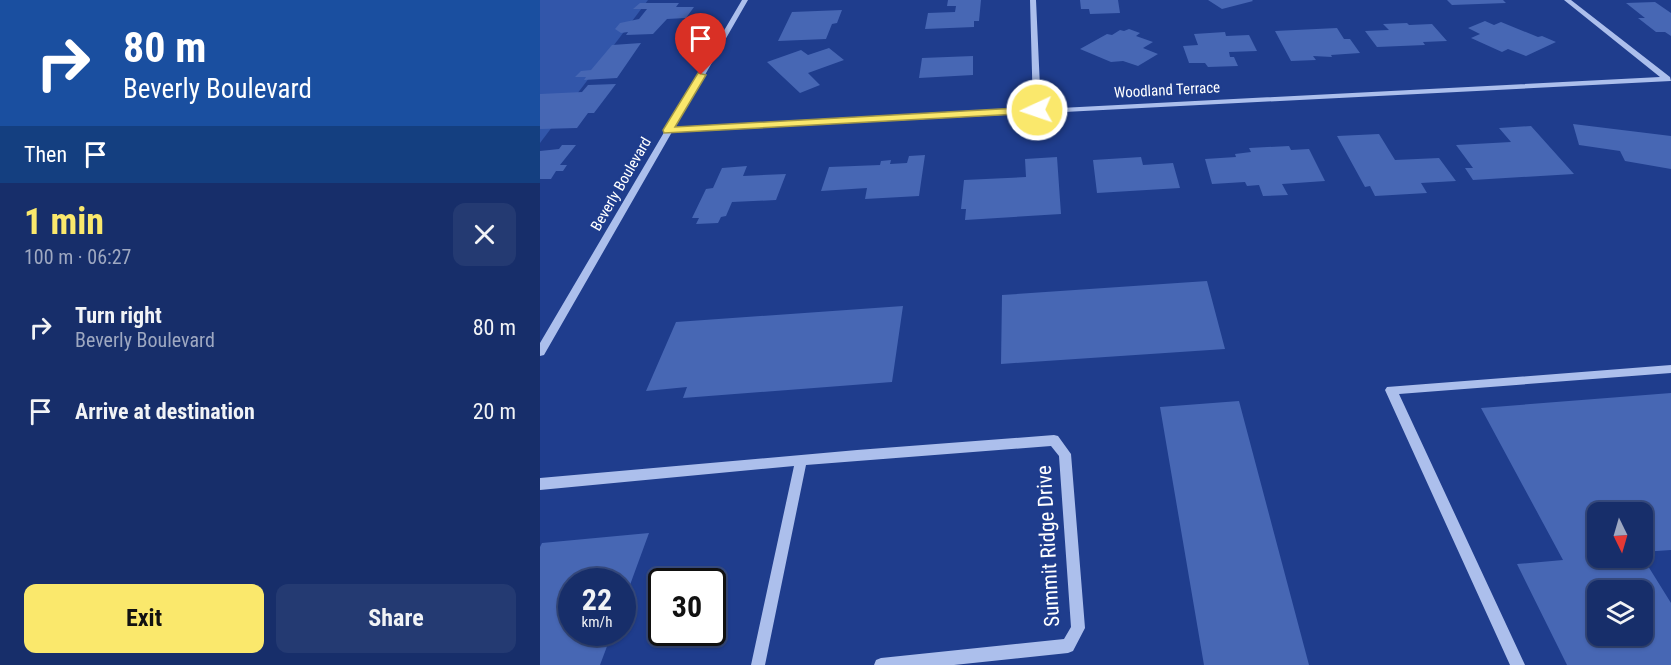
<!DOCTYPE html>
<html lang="en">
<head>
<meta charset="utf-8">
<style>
	body { margin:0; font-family:"Roboto Condensed",sans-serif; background:#243a72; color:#f1f3f6; height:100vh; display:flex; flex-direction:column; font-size:22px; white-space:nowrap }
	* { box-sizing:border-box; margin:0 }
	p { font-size:20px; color:#9ea8c1 }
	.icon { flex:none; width:33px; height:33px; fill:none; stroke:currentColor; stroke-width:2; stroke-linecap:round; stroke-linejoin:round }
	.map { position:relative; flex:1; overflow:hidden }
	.details { display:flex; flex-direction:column; background:#172e6a; width:540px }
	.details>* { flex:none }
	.banner { background:#1a4fa0; color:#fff; overflow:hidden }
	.needle { width:39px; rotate:175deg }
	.controls { position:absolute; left:1047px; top:502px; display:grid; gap:12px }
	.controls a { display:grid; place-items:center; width:66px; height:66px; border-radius:12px; background:#172e6a; box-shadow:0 2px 4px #0004,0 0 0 2px #364a7e; font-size:30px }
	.speed { position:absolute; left:18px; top:568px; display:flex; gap:12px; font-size:30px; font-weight:700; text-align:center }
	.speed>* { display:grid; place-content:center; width:78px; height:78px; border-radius:50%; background:#172e6a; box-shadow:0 2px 4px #0004,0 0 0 2px #364a7e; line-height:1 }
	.speed small { font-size:15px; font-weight:400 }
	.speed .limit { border:3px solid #111; border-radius:9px; background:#fff; color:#111 }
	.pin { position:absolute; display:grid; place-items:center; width:51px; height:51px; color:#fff; margin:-62px -26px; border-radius:50% 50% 50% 0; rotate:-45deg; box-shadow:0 0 6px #0007 }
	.pin .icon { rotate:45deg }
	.me { position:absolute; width:66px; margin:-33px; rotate:267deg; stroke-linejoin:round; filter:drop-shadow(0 0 4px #0008) }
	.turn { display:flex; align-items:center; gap:21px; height:126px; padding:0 24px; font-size:27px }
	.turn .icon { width:78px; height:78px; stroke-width:2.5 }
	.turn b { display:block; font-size:42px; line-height:51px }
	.then { display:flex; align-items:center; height:57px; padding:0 24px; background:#0003; gap:12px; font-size:22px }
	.round { display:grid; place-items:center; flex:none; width:63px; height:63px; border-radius:12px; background:#243a72 }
	.summary { display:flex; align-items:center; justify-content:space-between; height:102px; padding:0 24px }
	h1 { font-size:36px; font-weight:700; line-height:45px; color:#fae86c }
	.cta { display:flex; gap:12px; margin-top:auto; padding:12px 24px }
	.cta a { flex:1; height:69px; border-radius:12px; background:#fae86c; color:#111; font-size:24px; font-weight:700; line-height:69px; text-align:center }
	.cta a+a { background:#243a72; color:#f1f3f6 }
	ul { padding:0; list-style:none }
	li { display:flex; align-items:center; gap:18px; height:84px; padding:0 24px }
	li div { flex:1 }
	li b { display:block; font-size:22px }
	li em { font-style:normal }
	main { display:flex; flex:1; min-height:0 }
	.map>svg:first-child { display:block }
	.green { fill:#3256aa }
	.building { fill:#4767b4; fill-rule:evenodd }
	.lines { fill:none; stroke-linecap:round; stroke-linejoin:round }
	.minor { fill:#acbfec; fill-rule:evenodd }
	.route { fill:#fae86c; stroke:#a29746; stroke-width:1.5 }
	.labels { text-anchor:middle; stroke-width:4.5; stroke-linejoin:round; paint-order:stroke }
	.far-street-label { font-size:15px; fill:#fff; stroke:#1f3d8d }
	.near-street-label { font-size:21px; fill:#fff; stroke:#1f3d8d }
</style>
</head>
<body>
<main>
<section class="details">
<div class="banner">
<div class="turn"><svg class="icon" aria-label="right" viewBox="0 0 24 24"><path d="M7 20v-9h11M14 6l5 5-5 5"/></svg><div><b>80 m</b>Beverly Boulevard</div></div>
<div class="then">Then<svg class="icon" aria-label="arrive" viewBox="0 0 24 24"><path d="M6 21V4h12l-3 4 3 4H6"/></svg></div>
</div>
<div class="summary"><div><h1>1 min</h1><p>100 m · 06:27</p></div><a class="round"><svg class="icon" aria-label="close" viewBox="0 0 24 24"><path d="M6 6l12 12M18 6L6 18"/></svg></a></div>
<ul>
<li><svg class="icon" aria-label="right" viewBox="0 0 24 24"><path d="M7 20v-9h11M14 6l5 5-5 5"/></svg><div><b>Turn right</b><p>Beverly Boulevard</p></div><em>80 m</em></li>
<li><svg class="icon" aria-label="arrive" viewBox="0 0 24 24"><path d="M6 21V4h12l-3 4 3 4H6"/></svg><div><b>Arrive at destination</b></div><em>20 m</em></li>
</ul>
<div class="cta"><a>Exit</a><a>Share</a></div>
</section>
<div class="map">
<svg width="1131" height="665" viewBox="0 0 1131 665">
	<rect width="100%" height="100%" fill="#1f3d8d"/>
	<!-- green -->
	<path class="green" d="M 0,0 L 108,0 L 0,143 Z"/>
	<!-- building -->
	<path class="building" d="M 408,0 L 441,0 L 439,21 L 434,21 L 434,27 L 385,29 L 388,13 L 415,12 L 416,6 L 407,6 Z
		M 540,0 L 578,0 L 580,13 L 550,14 L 549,9 L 541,9 Z
		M 668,0 L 712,0 L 713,1 L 682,9 Z
		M 907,0 L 963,0 L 966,3 L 912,5 Z
		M 1115,2 L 1131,13 L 1131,36 L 1125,32 L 1116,32 L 1098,18 L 1105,18 L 1086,3 Z
		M 100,3 L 139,3 L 136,7 L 154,7 L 146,18 L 127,19 L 113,34 L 86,35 L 88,32 L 81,33 L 75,29 L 80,23 L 99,19 L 107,9 L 93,9 Z
		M 302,10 L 297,23 L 292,24 L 286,39 L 238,41 L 252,12 Z
		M 945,21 L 954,25 L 961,22 L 998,37 L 1002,36 L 1016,42 L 986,56 L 968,49 L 962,52 L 931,38 L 940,34 L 928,28 Z
		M 867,23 L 869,25 L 892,24 L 907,41 L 883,42 L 885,45 L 837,47 L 825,31 L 849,30 L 843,24 Z
		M 797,28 L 804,39 L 810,39 L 820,53 L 791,55 L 792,57 L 773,56 L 776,60 L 751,61 L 735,31 Z
		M 589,29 L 600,33 L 596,36 L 613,42 L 603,48 L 618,54 L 598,66 L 583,61 L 571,62 L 540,49 L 567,34 L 572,35 L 580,30 L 584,31 Z
		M 685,32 L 686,36 L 709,35 L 717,51 L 689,52 L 690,57 L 694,57 L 698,66 L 668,67 L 665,63 L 649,63 L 643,46 L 658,45 L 654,34 Z
		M 101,43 L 77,78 L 44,80 L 46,77 L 35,77 L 41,71 L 51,70 L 72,45 Z
		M 289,48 L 304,60 L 268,73 L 280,85 L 260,93 L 227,62 L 261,50 L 268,55 Z
		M 433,56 L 433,75 L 379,78 L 382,58 Z
		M 76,84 L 54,113 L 48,113 L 37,128 L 0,129 L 0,94 L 42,92 L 48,85 Z
		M 1033,124 L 1131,136 L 1131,169 L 1085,161 L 1080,151 L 1039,145 Z
		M 991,126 L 1034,174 L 933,180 L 925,168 L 933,168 L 916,145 L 971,142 L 959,128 Z
		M 839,134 L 855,160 L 899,158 L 916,181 L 881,183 L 887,193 L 835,196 L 830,186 L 825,187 L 797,136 Z
		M 22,145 L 36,145 L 20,165 L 27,165 L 23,171 L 16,171 L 11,179 L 0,179 L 0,151 L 19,149 Z
		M 749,146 L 751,150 L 769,149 L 785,181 L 742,184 L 748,195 L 723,196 L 719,185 L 707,186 L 705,182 L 672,184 L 665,159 L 696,157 L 695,154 L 711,152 L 709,148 Z
		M 385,155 L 379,196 L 325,199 L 327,188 L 281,191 L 289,167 L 340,165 L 341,161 L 351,160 L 350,164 L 367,163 L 369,156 Z
		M 517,157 L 521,214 L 425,220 L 426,209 L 421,209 L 424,180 L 486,177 L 485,159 Z
		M 601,157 L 603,165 L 633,163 L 640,188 L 557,193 L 553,160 Z
		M 207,166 L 203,176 L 246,174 L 236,200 L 192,202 L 186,216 L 181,217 L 178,223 L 156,224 L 159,218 L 152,218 L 166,189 L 173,188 L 182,168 Z
		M 667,281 L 685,349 L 461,364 L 462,295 Z
		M 363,306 L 352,382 L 143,398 L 147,387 L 106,391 L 136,322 Z
		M 1131,393 L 1131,550 L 1102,552 L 1102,513 L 1058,513 L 1058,558 L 1103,558 L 1131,603 L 1131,665 L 1027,665 L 977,564 L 1023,560 L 941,408 ZM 1058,591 L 1102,591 L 1102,636 L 1058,636 Z
		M 699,401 L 769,665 L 664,665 L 620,407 Z
		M 109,533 L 83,604 L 82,582 L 32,582 L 32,633 L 72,633 L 60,665 L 0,665 L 0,547 L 2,543 Z"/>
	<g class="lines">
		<!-- minor -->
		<path class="minor" d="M 202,0 L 208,0 L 135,127 L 493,109 L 490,0 L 496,0 L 501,109 L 1120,77 L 1024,0 L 1031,0 L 1130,77 L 1131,81 L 132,132 L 4,355 L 0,356 L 0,343 Z
			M 1131,365 L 1131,373 L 859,394 L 985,665 L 970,665 L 845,390 L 847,387 Z
			M 514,435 L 518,436 L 531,454 L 545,628 L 533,651 L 528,653 L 414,665 L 334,665 L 336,660 L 341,658 L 524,639 L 531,627 L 519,456 L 511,446 L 266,465 L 225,665 L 211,665 L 254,466 L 0,490 L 0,478 L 317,450 Z"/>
	</g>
	<!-- route -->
	<path class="route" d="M 158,73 L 166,75 L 135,127 L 497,107 L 502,110 L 497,113 L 124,133 L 123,130 Z"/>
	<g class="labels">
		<!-- far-street labels -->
		<g class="far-street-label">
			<text transform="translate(627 90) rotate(-3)" y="5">Woodland Terrace</text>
			<text transform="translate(81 184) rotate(-60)" y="5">Beverly Boulevard</text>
		</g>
		<!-- near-street labels -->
		<g class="near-street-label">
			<text transform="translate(508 546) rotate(-93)" y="7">Summit Ridge Drive</text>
		</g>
	</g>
</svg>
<div class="controls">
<a><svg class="needle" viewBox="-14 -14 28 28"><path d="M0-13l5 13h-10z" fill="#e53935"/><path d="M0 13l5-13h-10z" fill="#9ea8c1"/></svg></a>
<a><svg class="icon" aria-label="layers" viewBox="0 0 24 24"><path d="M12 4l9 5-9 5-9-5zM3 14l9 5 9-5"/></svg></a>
</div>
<div class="speed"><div>22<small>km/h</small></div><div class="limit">30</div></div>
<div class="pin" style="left:161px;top:75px;background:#d93025"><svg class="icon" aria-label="arrive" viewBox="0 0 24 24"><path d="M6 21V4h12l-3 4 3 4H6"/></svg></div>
<svg class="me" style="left:497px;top:110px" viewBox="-20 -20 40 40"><circle r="17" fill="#fae86c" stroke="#fff" stroke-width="3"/><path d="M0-11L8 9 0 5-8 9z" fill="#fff"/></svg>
</div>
</main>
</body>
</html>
